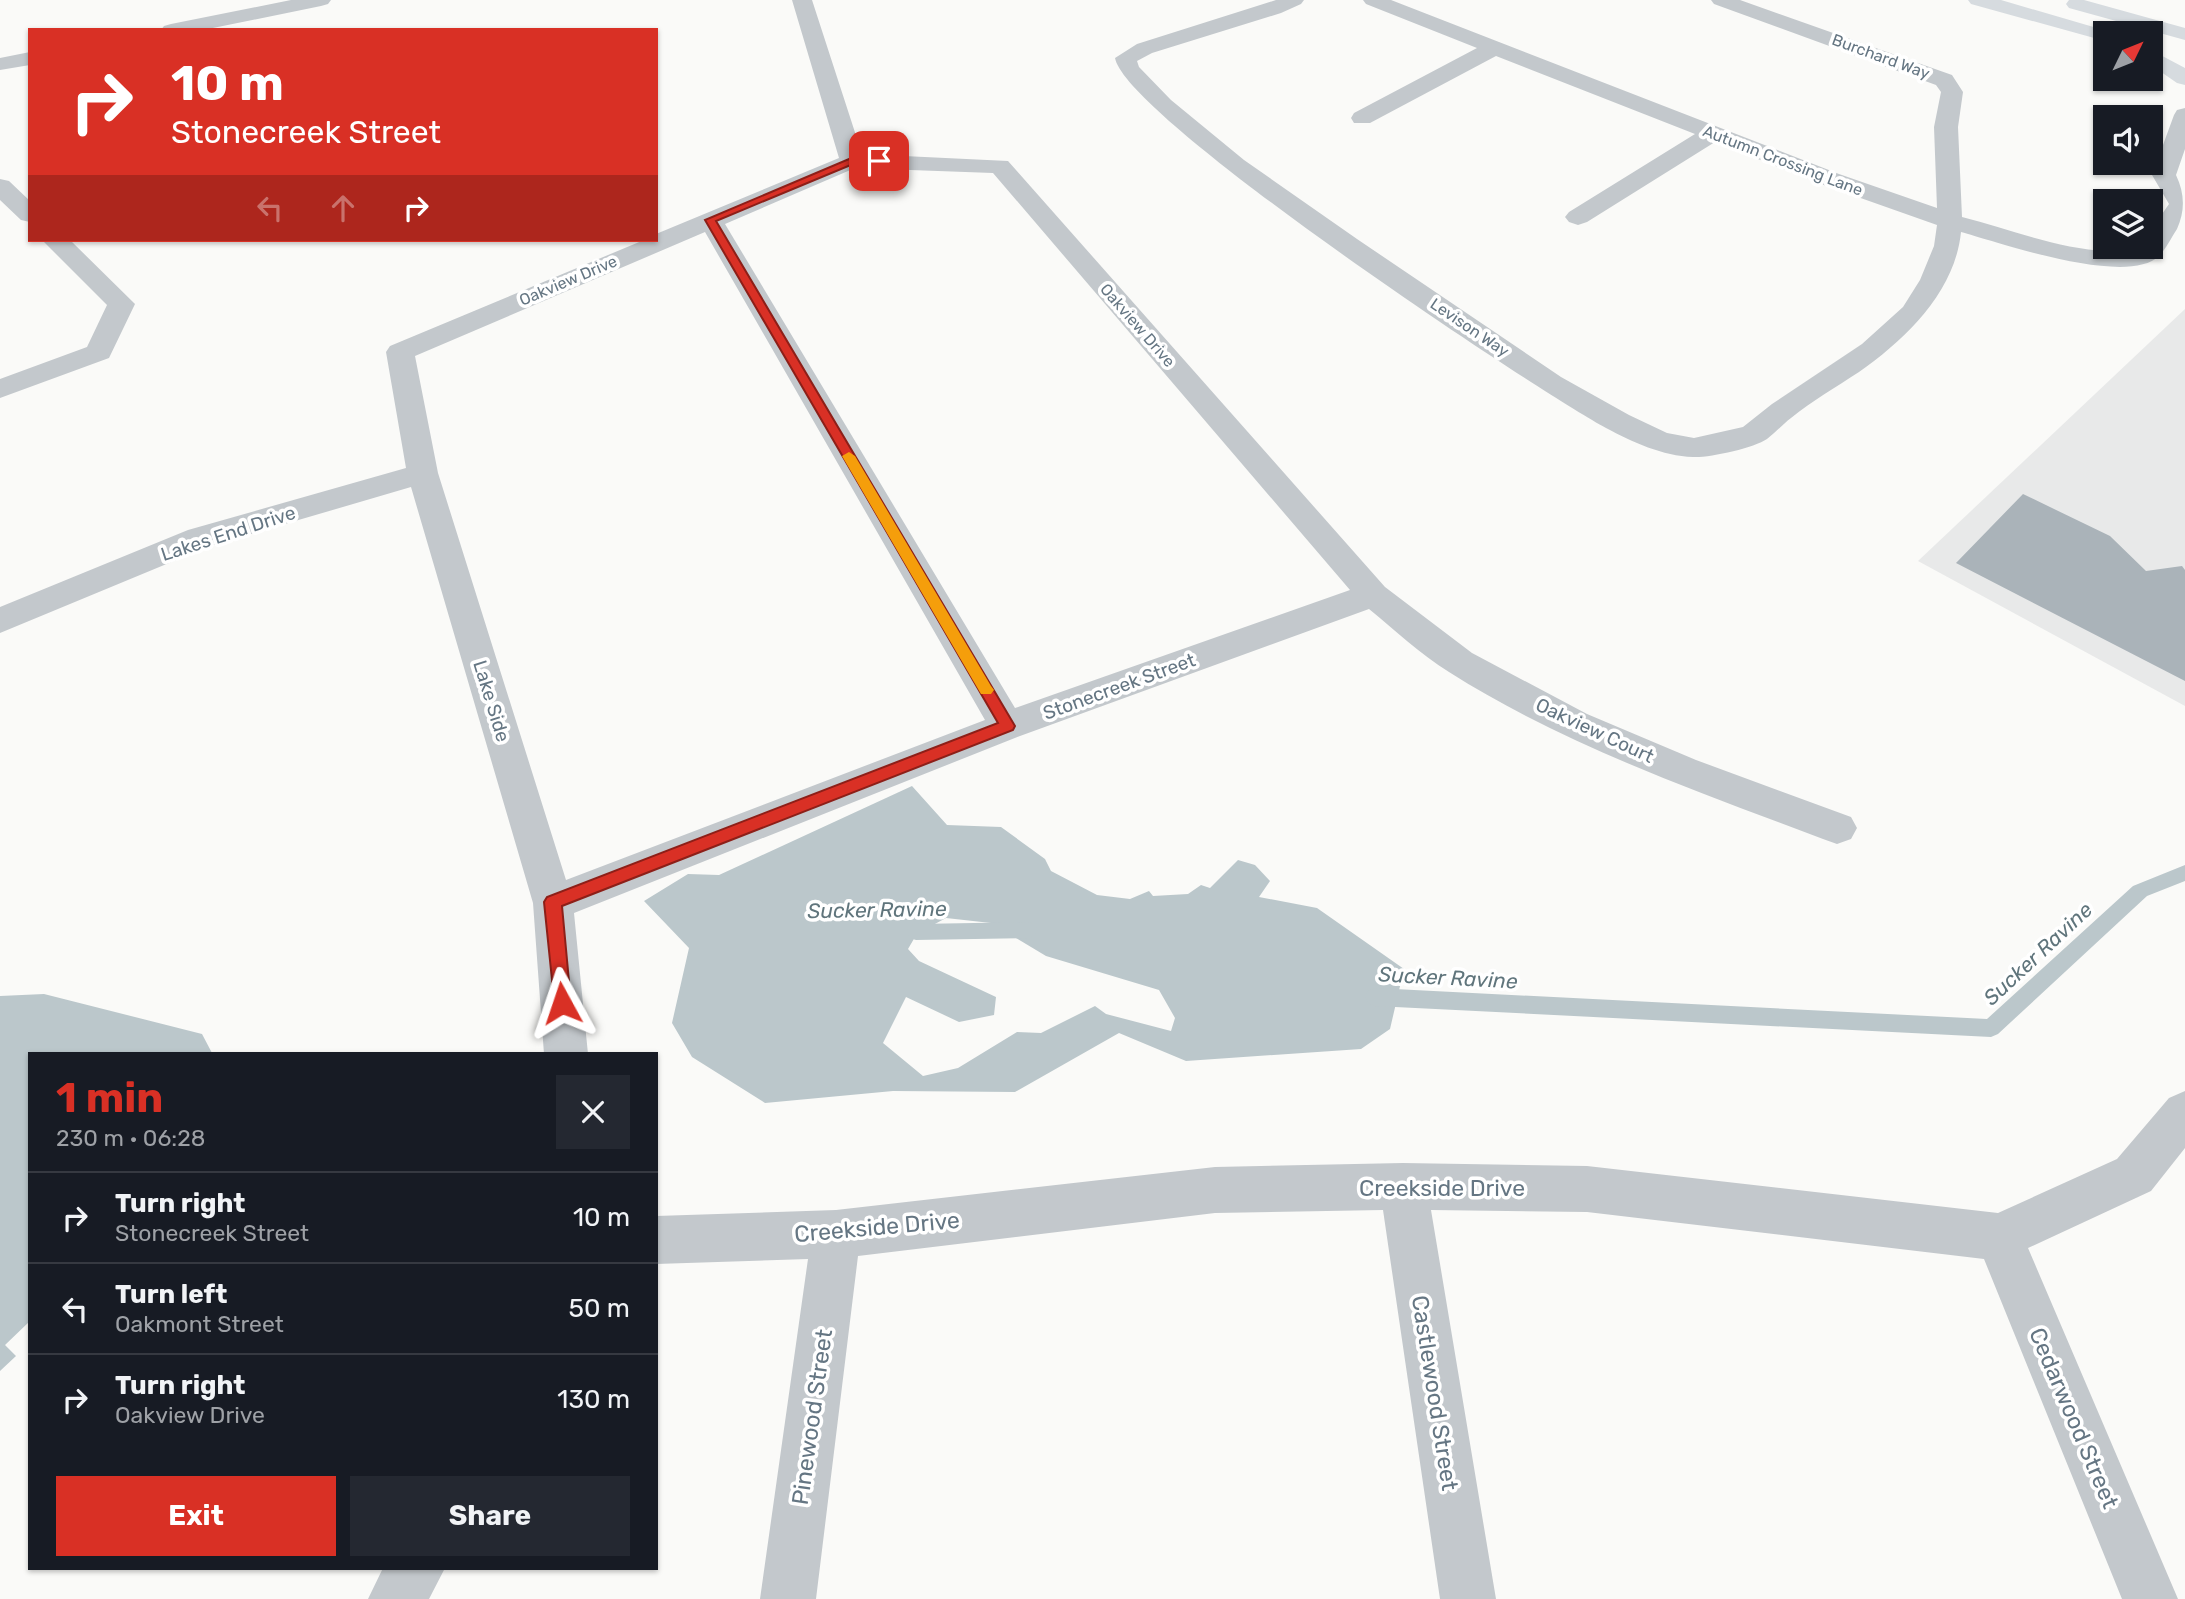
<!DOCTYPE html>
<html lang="en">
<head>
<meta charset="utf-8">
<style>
	body { margin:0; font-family:Rubik,sans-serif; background:#242831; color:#f1f3f6; height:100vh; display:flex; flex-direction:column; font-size:26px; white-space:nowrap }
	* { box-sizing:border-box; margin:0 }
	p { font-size:23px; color:#9ea1a6 }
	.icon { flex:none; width:38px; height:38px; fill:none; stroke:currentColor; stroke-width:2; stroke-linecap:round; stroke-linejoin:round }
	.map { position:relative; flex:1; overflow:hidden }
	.sheet { position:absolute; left:28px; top:1052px; width:630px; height:518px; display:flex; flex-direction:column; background:#171b24; border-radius:0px; box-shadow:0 2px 5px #0004 }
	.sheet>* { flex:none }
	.banner { position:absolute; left:28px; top:28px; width:630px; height:214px; border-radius:0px; box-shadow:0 2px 5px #0004; background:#d93025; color:#fff; overflow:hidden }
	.needle { width:46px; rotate:47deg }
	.tools { position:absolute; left:2093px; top:21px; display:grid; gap:14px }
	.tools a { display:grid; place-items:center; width:70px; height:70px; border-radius:0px; background:#171b24; box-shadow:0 2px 5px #0004; font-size:35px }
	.pin { position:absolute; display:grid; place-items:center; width:60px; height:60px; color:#fff; margin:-30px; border-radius:14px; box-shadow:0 4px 10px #0006 }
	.me { position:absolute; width:77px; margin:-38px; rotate:355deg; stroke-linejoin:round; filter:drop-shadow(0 0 5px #0008) }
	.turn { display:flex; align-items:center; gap:24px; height:147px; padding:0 28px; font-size:32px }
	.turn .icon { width:91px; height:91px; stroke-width:2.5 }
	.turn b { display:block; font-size:49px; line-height:60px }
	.lanes { display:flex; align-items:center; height:66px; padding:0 28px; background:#0003; justify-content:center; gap:35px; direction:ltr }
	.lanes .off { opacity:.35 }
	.round { display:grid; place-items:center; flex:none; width:74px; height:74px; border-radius:0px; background:#242831 }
	.head { display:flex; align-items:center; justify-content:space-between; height:119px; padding:0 28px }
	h1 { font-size:42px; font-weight:700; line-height:52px; color:#d93025 }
	.action { display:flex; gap:14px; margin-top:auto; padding:14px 28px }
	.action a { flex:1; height:80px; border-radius:0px; background:#d93025; color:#fff; font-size:28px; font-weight:700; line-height:80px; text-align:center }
	.action a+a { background:#242831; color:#f1f3f6 }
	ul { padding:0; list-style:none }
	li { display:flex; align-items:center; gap:21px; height:91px; padding:0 28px; border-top:2px solid #363941 }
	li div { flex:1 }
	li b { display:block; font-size:26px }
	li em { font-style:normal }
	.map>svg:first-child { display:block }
	.built { fill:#e8e9e9 }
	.water { fill:#bbc7cb; fill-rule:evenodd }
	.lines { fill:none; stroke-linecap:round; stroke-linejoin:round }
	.stream { fill:#bbc7cb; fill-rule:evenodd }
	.building { fill:#aab3b9 }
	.minor { fill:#c3c8cc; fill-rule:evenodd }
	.major { fill:#d6dbdf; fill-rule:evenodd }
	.route { fill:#d93025; stroke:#8d1f18; stroke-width:2 }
	.slow { fill:#f59e0b }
	.labels { text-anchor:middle; stroke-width:7; stroke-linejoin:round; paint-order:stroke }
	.far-street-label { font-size:16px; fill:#657683; stroke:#fff }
	.street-label { font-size:19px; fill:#657683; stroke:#fff }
	.water-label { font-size:21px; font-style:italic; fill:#60757c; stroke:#fff }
	.near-street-label { font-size:23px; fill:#657683; stroke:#fff }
</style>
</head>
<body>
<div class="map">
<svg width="2185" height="1599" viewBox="0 0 2185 1599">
	<rect width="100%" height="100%" fill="#fafaf8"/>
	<!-- built -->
	<path class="built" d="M 2185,309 L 2185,706 L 1918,561 Z"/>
	<!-- water -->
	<path class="water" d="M 912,786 L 947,825 L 1001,827 L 1045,859 L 1051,871 L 1097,895 L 1130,899 L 1149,891 L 1153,896 L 1188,894 L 1201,885 L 1210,888 L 1238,860 L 1255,865 L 1270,881 L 1259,897 L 1317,908 L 1404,969 L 1390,1029 L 1361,1049 L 1186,1061 L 1119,1033 L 1015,1092 L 893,1091 L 765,1103 L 692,1057 L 672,1023 L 689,948 L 644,901 L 688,874 L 719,875 ZM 946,918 L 991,923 L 1046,956 L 1159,990 L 1175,1018 L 1171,1031 L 1106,1014 L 1095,1006 L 1041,1033 L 1017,1032 L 958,1068 L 923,1076 L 883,1043 L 906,997 L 959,1022 L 994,1015 L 996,997 L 919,961 L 908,949 L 915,937 L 948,938 L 933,925 Z
		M 44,994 L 202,1034 L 212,1053 L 30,1054 L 30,1321 L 5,1345 L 16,1356 L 0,1371 L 0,996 Z"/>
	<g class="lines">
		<!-- stream -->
		<path class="stream" d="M 2185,865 L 2185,881 L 2147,896 L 1998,1034 L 1991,1037 L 1375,1006 L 1368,1003 L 1365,997 L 1368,991 L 1375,988 L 1987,1019 L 2133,886 Z
			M 1028,922 L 1035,924 L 1037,930 L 1035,936 L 1028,938 L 916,940 L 909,938 L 907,932 L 909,926 L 916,924 Z"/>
	</g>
	<!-- building -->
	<path class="building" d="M 2023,494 L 2110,536 L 2146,571 L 2182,566 L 2185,570 L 2185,681 L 1956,563 Z"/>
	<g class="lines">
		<!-- minor -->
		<path class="minor" d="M 291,0 L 331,0 L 328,4 L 321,6 L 203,30 L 161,30 L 164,26 L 171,24 Z
			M 792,0 L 812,0 L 862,154 L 1008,161 L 1385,587 L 1472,653 L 1587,714 L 1696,760 L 1851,817 L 1857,828 L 1851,839 L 1837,844 L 1823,839 C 1696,791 1564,745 1449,672 C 1420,654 1395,630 1369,609 L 1020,736 L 574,913 L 588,1054 L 544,1054 L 533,903 L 411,487 L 210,546 L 0,633 L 0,607 L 188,530 L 406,468 L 386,352 L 390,346 L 644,240 L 656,240 L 656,234 L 839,158 ZM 855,168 L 993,173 L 1350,590 L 1015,708 L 725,224 ZM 705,232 L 985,720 L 566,880 L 438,473 L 415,356 Z
			M 1276,0 L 1304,0 L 1301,4 L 1281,13 L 1152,53 L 1137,61 L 1139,67 L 1171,100 L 1244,160 L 1357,239 L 1561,377 L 1629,415 L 1667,433 L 1694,438 L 1743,427 L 1772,404 L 1862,344 L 1903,307 L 1920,280 L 1934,246 L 1937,225 L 1821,184 L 1715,142 L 1587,222 L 1578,225 L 1569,222 L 1565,217 L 1569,212 L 1695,134 L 1496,56 L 1370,123 L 1354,123 L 1351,118 L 1354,113 L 1477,48 L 1366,4 L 1363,0 L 1391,0 L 1839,174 L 1937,208 L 1934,127 L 1941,92 L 1936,85 L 1714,4 L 1711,0 L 1740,0 L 1952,75 L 1963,92 L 1958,127 L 1962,217 C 2009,229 2059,249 2107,251 C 2123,252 2136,247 2151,247 L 2151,230 L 2169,204 L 2152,175 L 2174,115 L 2177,110 L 2185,108 L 2185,149 L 2176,175 C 2185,194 2185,211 2177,229 C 2171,238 2166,249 2159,256 C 2127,287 2001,243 1961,232 C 1955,292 1906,339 1859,372 C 1836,387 1812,401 1791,418 C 1783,424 1775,433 1767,439 C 1754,448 1709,458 1693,457 C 1663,456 1632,442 1606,428 C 1534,389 1126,118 1115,58 L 1137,44 Z
			M 30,52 L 30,65 L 0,70 L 0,58 Z
			M 0,179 L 9,181 L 30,201 L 30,222 L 21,220 L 0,200 Z
			M 42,240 L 70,240 L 135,304 L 109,358 L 0,398 L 0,379 L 87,347 L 107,305 Z
			M 2185,1091 L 2185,1148 L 2151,1191 L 2028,1248 L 2178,1599 L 2122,1599 L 1984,1259 L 1587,1212 L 1431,1210 L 1496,1599 L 1440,1599 L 1383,1210 L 1215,1213 L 858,1256 L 816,1599 L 760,1599 L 808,1259 L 656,1264 L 656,1216 L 836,1210 L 1215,1167 L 1403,1163 L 1587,1166 L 1998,1213 L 2117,1159 L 2169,1098 Z
			M 383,1568 L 445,1568 L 429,1599 L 368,1599 Z"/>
		<!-- major -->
		<path class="major" d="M 1968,0 L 2001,0 L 2114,33 L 2105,33 L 2105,41 L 1971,4 Z
			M 2069,0 L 2084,0 L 2185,28 L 2185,40 L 2069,8 L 2066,4 Z
			M 2151,50 L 2185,68 L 2185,85 L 2177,83 L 2151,65 Z"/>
	</g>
	<!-- route -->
	<path class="route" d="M 879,158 L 884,161 L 883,163 L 853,164 L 716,221 L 1015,726 L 1013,730 L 562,906 L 571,1003 L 568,1009 L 562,1011 L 555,1009 L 544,902 L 547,897 L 998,723 L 705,220 L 849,159 Z"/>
	<!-- slow -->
	<path class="slow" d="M 849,452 L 855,456 L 991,686 L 994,690 L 991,694 L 981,694 L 842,456 Z"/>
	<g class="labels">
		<!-- far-street labels -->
		<g class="far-street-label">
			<text transform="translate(1881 56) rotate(20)" y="6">Burchard Way</text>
			<text transform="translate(1783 160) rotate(21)" y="6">Autumn Crossing Lane</text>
			<text transform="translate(568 280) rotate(-23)" y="6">Oakview Drive</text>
			<text transform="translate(1138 325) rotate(49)" y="6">Oakview Drive</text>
			<text transform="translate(1470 327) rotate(34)" y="6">Levison Way</text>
		</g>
		<!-- street labels -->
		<g class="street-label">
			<text transform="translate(228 533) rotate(-18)" y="7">Lakes End Drive</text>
			<text transform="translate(1119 686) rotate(-20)" y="7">Stonecreek Street</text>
			<text transform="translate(492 701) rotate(73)" y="7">Lake Side</text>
			<text transform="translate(1595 730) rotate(25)" y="7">Oakview Court</text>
		</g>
		<!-- water labels -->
		<g class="water-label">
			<text transform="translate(877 910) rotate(-1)" y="7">Sucker Ravine</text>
			<text transform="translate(2038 954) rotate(-43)" y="7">Sucker Ravine</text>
			<text transform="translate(1448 978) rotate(3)" y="7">Sucker Ravine</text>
		</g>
		<!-- near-street labels -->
		<g class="near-street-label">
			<text x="1442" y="1196">Creekside Drive</text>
			<text transform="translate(877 1227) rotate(-5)" y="8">Creekside Drive</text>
			<text transform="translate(1435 1393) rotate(81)" y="8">Castlewood Street</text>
			<text transform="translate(812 1417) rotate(-82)" y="8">Pinewood Street</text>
			<text transform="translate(2074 1418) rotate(67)" y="8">Cedarwood Street</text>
		</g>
	</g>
</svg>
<div class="tools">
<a><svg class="needle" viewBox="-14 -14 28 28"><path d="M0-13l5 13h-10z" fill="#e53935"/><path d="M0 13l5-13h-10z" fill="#9ea1a6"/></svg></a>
<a><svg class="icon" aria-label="sound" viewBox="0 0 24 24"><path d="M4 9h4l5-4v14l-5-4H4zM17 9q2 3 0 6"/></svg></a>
<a><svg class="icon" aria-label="layers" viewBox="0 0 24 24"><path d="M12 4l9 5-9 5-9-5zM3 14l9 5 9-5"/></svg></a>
</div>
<div class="pin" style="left:879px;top:161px;background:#d93025"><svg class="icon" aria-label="arrive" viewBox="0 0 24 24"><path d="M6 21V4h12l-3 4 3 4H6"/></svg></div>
<svg class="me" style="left:562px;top:1003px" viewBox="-20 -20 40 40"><path d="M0-17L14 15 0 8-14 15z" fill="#d93025" stroke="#fff" stroke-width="4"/></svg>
<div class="banner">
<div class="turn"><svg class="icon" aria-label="right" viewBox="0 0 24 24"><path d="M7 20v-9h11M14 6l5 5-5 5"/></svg><div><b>10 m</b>Stonecreek Street</div></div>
<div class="lanes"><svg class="icon off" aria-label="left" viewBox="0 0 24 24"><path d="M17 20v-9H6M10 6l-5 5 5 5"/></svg><svg class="icon off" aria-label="ahead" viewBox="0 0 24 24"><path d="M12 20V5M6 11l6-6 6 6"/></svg><svg class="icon" aria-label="right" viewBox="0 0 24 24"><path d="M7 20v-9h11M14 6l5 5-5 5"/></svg></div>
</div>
<section class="sheet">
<div class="head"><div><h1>1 min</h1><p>230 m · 06:28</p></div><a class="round"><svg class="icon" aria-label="close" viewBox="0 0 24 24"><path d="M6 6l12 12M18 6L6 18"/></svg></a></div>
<ul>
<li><svg class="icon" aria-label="right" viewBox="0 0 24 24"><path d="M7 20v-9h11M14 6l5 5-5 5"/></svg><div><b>Turn right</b><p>Stonecreek Street</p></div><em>10 m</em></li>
<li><svg class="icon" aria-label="left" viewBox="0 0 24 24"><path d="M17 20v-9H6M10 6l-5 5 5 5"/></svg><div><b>Turn left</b><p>Oakmont Street</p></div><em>50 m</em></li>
<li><svg class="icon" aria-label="right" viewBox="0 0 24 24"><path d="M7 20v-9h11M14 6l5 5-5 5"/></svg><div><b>Turn right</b><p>Oakview Drive</p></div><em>130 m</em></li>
</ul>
<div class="action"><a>Exit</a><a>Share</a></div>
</section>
</div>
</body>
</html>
